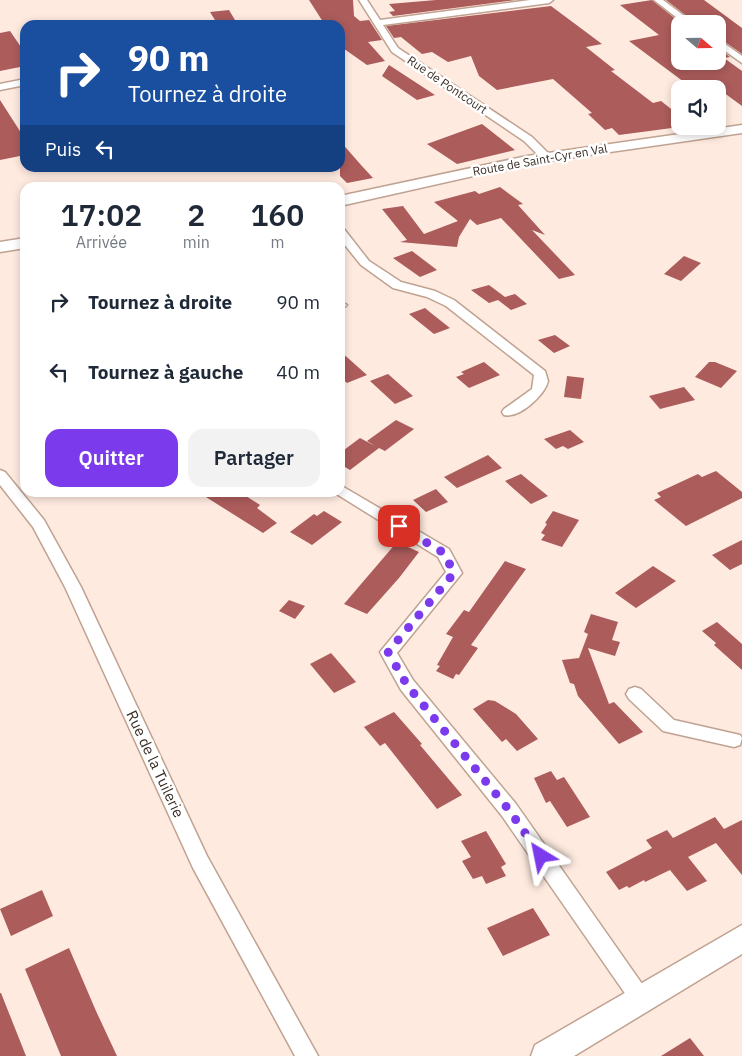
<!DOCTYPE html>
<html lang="fr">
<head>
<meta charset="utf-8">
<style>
	body { margin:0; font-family:"IBM Plex Sans",sans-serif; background:#f2f2f3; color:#1f2937; height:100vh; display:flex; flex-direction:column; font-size:19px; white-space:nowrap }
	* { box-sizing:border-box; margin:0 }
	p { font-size:16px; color:#747a83 }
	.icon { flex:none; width:28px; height:28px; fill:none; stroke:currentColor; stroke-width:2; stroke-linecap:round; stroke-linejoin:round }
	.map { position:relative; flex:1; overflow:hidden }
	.side { position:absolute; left:20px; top:182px; width:325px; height:315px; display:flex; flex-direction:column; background:#fff; border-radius:15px; box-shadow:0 2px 8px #0003 }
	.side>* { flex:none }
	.banner { position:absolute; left:20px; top:20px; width:325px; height:152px; border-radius:15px; box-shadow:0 2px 8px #0003; background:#1a4fa0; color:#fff; overflow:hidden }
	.needle { width:32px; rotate:110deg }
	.controls { position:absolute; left:671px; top:15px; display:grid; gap:10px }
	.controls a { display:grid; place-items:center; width:55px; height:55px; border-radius:10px; background:#fff; box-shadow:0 2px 8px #0003; font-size:25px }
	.pin { position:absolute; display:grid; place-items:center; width:42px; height:42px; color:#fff; margin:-21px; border-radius:10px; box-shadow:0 2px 8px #0006 }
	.me { position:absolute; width:55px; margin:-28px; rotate:325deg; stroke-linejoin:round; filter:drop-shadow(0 0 4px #0008) }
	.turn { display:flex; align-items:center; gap:18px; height:105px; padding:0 25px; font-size:22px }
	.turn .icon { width:65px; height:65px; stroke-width:2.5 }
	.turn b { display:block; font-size:35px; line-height:42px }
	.then { display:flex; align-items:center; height:48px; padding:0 25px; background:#0003; gap:10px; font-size:19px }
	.eta { display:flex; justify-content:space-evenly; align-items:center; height:85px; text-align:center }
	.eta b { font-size:30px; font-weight:600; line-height:35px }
	.action { display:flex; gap:10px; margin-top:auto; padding:10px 25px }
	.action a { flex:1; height:58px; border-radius:15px; background:#7c3aed; color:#fff; font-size:20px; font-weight:600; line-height:58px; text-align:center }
	.action a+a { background:#f2f2f3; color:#1f2937 }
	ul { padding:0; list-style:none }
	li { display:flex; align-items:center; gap:15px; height:70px; padding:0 25px }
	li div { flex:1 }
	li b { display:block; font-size:19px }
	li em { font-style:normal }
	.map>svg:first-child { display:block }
	.building { fill:#ab5c5b }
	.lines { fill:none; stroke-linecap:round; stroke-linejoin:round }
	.street-casing { stroke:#c0a291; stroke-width:3 }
	.secondary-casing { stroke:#c0a291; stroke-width:3 }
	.street { fill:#fff; fill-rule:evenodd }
	.secondary { fill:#fff; fill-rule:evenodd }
	.route { stroke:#7c3aed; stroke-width:9; stroke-dasharray:0 16.2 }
	.labels { text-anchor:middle; stroke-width:5; stroke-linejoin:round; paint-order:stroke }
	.far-street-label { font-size:12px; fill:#392d26; stroke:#fff }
	.street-label { font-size:15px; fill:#392d26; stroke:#fff }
</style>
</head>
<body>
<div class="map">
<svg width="742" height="1056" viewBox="0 0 742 1056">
	<rect width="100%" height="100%" fill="#feeadf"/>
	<!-- building -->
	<path class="building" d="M 309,0 L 353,0 L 354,16 L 360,21 L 369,20 L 382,40 L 368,42 L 385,61 L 367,65 L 340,46 L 340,25 L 325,25 Z
		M 436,0 L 516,0 L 393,16 L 389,12 L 395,11 L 389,4 Z
		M 652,0 L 682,24 L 680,61 L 718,61 L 718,48 L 730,57 L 724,58 L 742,71 L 742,106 L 708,81 L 688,85 L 629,41 L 659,35 L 620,5 Z
		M 666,0 L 704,0 L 742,28 L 742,54 L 718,37 L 718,24 L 697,24 Z
		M 551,6 L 602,44 L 586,47 L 615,70 L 611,71 L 653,103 L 661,101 L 680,116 L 680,126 L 687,126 L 619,135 L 612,128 L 605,130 L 588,114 L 592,113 L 553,79 L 497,90 L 479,76 L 471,56 L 448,62 L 432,52 L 422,54 L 401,37 L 394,38 L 386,26 Z
		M 229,10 L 238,25 L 218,25 L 210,12 Z
		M 10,31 L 25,53 L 25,66 L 0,71 L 0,33 Z
		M 389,65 L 435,95 L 417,100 L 382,76 Z
		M 0,100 L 25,139 L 25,155 L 0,160 Z
		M 482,124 L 515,150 L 457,164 L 427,144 Z
		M 340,141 L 361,165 L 373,178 L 347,183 L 340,176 Z
		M 500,187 L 523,204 L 518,205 L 545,235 L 532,230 L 575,275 L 559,279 L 501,218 L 477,225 L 470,219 L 459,237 L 457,247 L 400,242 L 407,240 L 382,209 L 403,206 L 424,234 L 458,221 L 434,202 L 475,191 L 479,194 Z
		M 412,251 L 437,270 L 420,277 L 393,258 Z
		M 684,256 L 701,263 L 681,281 L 664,274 Z
		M 489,285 L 505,297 L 515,294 L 527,304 L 511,310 L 498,300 L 489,303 L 471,290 Z
		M 425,308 L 431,313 L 450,328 L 434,334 L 409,314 Z
		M 555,335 L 570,346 L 554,353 L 538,340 Z
		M 340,351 L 367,375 L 347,383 L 340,377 Z
		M 484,362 L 500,375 L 469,388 L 456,377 L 464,374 L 461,372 Z
		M 709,362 L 715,362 L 737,371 L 721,388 L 695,377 Z
		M 388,374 L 413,396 L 395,404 L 370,381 Z
		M 567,376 L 584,378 L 581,399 L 564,397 Z
		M 684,387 L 695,400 L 660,409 L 649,396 Z
		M 396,420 L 414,429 L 385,451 L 379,448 L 350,470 L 340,464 L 340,453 L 360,438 L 375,446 L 367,441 Z
		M 570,430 L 584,442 L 568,449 L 563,446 L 556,449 L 544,439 Z
		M 488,455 L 502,468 L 457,488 L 444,477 Z
		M 716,471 L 742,492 L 742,498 L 686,526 L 654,500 L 661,497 L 657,493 L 698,474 L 702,477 Z
		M 521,474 L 527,479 L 548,496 L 531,504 L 505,481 Z
		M 436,489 L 448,502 L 426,512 L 413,500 Z
		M 198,492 L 240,492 L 260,505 L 257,508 L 277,523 L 263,533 Z
		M 324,511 L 342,522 L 312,545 L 290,532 L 314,514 L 317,516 Z
		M 553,511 L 579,520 L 562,547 L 541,540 L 545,535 L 541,533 L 547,524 L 545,523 Z
		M 742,540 L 742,564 L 730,570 L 712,555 Z
		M 397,542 L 419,552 L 399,578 L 367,614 L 344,604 Z
		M 505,561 L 526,569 L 471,645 L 478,648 L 459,675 L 456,674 L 453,679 L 436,671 L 440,666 L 437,665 L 453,637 L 446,634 L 464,610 L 469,612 Z
		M 653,566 L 676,581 L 636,608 L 615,593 Z
		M 289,600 L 305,606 L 295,619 L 279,611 Z
		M 591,614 L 618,622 L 612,640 L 620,642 L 615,656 L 588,648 L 609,704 L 614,702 L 643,732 L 619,744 L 578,696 L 574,684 L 570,683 L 562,660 L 579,658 L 588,634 L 584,632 Z
		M 717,622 L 742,644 L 742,670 L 714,645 L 716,643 L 702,631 Z
		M 331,653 L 356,682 L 334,693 L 310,664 Z
		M 488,700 L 495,701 L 516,714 L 538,739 L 517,751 L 506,739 L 502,742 L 473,709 Z
		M 394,712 L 422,744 L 420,745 L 462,795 L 437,809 L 385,743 L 380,746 L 364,727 Z
		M 551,771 L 557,780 L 564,777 L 590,817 L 567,827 L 550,801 L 546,803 L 534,778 Z
		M 715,817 L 724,829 L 742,820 L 742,875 L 716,843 L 688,857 L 707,881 L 687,891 L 670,870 L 645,882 L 644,880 L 629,888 L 627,886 L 619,890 L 606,872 L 652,848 L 646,840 L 667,830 L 673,838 Z
		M 486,831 L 506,864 L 501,867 L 506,876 L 486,884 L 482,876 L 473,879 L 462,861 L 471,857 L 461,841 Z
		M 42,890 L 53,916 L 11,936 L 0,909 Z
		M 533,908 L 550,935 L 503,956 L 487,928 Z
		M 69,948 L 96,1011 L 117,1056 L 61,1056 L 25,969 Z
		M 0,993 L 1,993 L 26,1056 L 0,1056 Z
		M 690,1038 L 704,1056 L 661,1056 Z"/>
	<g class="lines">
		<defs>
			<path id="street" d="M 359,0 L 367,0 L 380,20 L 530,0 L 553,0 L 549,3 L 383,25 L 398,48 L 532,137 L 550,155 L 550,159 L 542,159 L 524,141 L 392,52 Z
				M 654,0 L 663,0 L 695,24 L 685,24 Z
				M 718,39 L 742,56 L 742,63 L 718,46 Z
				M 25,79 L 25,85 L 0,90 L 0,84 Z
				M 340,228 L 344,229 L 369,261 L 401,282 L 435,291 L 454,300 L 545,371 L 548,381 C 545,395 519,419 504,415 L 502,412 L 504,409 L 532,389 L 534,375 L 446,306 L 427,297 L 393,288 L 361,265 L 340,239 Z
				M 340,302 L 347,305 L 340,310 Z
				M 0,470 L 5,472 L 44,520 L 81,587 L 207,856 L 318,1056 L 295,1056 L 193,868 L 65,587 L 33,527 L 0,485 Z
				M 340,485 L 449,549 L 462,573 L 397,653 L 413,680 L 516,804 L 647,991 L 650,998 L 647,1005 L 640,1008 L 633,1005 L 502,816 L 401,690 L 380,652 L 446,572 L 438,557 L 335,493 L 340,492 Z
				M 635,687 L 641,689 L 674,720 L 740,735 L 742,738 L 740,745 L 734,747 L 663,731 L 629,699 L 626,694 L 629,689 Z"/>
			<path id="secondary" d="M 742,125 L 742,133 L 527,164 L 340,206 L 340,196 L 527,156 Z
				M 25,238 L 25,248 L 0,252 L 0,242 Z
				M 742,925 L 742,954 L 574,1056 L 531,1056 L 535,1045 Z"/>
		</defs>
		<!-- street casing -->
		<use href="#street" class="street-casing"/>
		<!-- secondary casing -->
		<use href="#secondary" class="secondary-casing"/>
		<!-- street -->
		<use href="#street" class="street"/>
		<!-- secondary -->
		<use href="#secondary" class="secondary"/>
	</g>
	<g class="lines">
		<!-- route -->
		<path class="route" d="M 399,526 L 444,553 L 454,573 L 388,652 L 407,685 L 509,810 L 541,856"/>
	</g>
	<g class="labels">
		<!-- far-street labels -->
		<g class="far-street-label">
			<text transform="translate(447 85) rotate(34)" y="4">Rue de Pontcourt</text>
			<text transform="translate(540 160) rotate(-10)" y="4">Route de Saint-Cyr en Val</text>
		</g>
		<!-- street labels -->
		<g class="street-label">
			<text transform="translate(155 764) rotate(65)" y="5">Rue de la Tuilerie</text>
		</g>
	</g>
</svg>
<div class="controls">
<a><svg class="needle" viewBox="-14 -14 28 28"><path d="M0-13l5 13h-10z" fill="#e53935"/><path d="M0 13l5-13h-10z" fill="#747a83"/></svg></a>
<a><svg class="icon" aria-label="sound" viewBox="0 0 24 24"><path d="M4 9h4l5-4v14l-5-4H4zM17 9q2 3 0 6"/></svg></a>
</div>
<div class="pin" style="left:399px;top:526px;background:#d93025"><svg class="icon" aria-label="arrive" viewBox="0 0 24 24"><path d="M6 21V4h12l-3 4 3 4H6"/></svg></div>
<svg class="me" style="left:541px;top:856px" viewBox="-20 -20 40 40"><path d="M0-17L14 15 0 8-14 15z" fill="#7c3aed" stroke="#fff" stroke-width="4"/></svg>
<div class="banner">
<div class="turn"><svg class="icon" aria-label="right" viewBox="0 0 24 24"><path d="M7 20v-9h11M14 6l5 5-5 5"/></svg><div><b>90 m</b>Tournez à droite</div></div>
<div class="then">Puis<svg class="icon" aria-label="left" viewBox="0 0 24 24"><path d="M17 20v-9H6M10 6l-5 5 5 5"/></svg></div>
</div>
<section class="side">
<div class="eta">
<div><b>17:02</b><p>Arrivée</p></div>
<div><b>2</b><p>min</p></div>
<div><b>160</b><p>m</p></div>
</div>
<ul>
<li><svg class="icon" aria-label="right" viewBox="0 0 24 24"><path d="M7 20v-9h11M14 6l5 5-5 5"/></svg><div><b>Tournez à droite</b></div><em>90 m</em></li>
<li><svg class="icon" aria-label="left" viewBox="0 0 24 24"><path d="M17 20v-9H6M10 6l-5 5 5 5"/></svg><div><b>Tournez à gauche</b></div><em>40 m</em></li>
</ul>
<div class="action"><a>Quitter</a><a>Partager</a></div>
</section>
</div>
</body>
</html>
